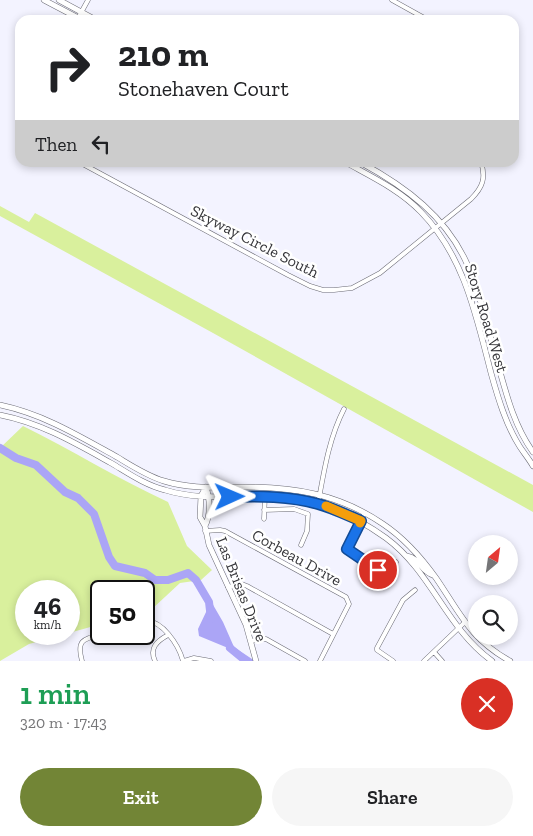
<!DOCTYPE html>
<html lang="en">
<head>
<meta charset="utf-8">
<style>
	body { margin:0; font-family:"Zilla Slab",serif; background:#f6f6f6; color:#202124; height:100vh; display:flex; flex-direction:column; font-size:19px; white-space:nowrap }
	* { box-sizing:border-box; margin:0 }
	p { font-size:16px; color:#757577 }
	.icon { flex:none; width:28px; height:28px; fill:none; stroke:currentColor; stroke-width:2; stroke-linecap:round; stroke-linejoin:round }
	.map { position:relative; height:661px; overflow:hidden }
	.sheet { display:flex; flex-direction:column; background:#fff; flex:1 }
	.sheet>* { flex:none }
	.banner { position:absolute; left:15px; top:15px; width:504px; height:152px; border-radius:15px; box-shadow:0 2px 8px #0003; background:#fff; color:#202124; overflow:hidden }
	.needle { width:32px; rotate:29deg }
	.tools { position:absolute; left:468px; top:535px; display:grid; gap:10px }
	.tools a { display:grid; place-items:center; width:50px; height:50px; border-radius:50%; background:#fff; box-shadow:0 2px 8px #0003; font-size:25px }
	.speed { position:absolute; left:15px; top:580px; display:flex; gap:10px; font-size:25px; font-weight:700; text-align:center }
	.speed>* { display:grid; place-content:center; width:65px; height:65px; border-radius:50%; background:#fff; box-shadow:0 2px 8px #0003; line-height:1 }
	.speed small { font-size:12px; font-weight:400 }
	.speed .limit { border:2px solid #111; border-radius:8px; background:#fff; color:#111 }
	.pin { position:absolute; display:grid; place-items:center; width:42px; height:42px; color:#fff; margin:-21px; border:2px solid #fff; border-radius:50%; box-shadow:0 1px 5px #0007 }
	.me { position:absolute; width:55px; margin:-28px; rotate:89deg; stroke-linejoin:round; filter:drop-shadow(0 0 4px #0008) }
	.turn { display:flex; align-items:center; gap:18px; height:105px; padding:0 20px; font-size:22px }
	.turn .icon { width:65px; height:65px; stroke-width:2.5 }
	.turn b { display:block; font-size:35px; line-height:42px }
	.then { display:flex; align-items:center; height:48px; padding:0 20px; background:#0003; gap:10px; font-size:19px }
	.round { display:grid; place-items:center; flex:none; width:52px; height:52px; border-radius:26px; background:#f6f6f6 }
	.headline { display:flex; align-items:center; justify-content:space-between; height:85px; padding:0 20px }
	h1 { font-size:30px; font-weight:600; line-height:38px; color:#1e9e55 }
	.action { display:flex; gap:10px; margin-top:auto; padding:10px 20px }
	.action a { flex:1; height:58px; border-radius:30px; background:#728536; color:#fff; font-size:20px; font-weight:600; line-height:58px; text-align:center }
	.action a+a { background:#f6f6f6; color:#202124 }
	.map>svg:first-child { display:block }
	.green { fill:#d9f09d }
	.water { fill:#aba5f6 }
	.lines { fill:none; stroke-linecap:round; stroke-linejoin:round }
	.river { stroke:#aba5f6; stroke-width:8 }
	.street-casing { stroke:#6a6a74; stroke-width:5 }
	.secondary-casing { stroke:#6a6a74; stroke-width:6 }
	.street { stroke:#fff; stroke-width:4 }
	.secondary { stroke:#fff; stroke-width:5 }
	.route-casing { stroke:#114b97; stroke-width:12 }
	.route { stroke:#1a73e8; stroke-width:9 }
	.slow { stroke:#f59e0b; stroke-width:9 }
	.labels { text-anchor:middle; stroke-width:5; stroke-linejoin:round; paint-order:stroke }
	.street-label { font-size:16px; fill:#36363a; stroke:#fff }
</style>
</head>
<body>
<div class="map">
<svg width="533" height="661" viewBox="0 0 533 661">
	<rect width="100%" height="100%" fill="#f3f3ff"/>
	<!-- green -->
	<path class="green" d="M 0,206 L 29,222 L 35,213 L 533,485 L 533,512 L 213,333 L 0,216 Z
		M 23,426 C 72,450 118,479 168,502 L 187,546 L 212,570 L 201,580 L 180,583 L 152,609 L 144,612 L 144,591 L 101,591 L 101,624 L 69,633 L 69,591 L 26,591 L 26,634 L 66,634 L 29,644 L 0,661 L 0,448 Z"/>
	<!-- water -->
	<path class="water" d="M 205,591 L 223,622 L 234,647 L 255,661 L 246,661 L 228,648 L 199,636 L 198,629 L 207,610 L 213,611 L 201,594 Z"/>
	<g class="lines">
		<!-- river -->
		<path class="river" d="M 0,448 L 16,458 L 36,465 L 65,492 L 78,498 L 94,514 L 109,557 L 115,566 L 145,573 L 155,580 L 168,580 L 188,573 L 196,580 L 209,602 L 211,619
			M 230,648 L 246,661"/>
		<defs>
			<path id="street" d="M 392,0 L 428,20
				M 77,20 L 88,0
				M 79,162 L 288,275 L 310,286 L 323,290 L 334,290 L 352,288 L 380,273 L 471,199 C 483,187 486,178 481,162
				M 318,504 C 324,471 329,438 344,409
				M 264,510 L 294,509 L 308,514 L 307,531 L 301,545
				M 365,513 L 347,547 L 348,551 L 383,572 L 386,572 L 396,562
				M 264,519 L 265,496
				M 205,531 L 220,530 L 225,531 L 346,597 L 349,604 L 320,661
				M 228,587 L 242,584 L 247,586 L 333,634
				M 144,622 C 161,617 179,646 183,661
				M 251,641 L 261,639 L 266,639 L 305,661
				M 434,652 L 442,661
				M 82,661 C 76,639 84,639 103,634
				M 155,661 C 149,648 157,641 168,635
				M 184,661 L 194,658 L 211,661
				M 393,661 L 377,650 L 377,648 L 403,600 L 415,590
				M 424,661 L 464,623"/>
			<path id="secondary" d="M 44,0 L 82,20
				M 59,0 L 96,20
				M 345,162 C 372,177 400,190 421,212 C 464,256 476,315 491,373 C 498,398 506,425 520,447 C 524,453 529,459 533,466
				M 360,162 C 406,187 447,217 468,266 C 482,298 489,334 499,368 C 507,397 515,427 533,452
				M 0,405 C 43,414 79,436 117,457 C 132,466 147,476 164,481 C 190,489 216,487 243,487 C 295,487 339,494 383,524 C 404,538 421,557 436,578 C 460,613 470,639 510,661
				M 0,415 C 41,423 75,443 111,463 C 128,473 145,485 165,490 C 197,500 230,496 263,496 C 308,496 350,512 386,538 C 432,572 446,628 492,661
				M 206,487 L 201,496 L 200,517 L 205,526 L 209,545 L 246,625 L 256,661
				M 205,526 C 211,514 210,500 206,487
				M 407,556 C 420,558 421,572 433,575"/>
		</defs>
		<!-- street casing -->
		<use href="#street" class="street-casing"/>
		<!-- secondary casing -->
		<use href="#secondary" class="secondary-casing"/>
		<!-- street -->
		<use href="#street" class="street"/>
		<!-- secondary -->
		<use href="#secondary" class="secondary"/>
	</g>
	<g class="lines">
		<defs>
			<path id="route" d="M 230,497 C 259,496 289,496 318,504 C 333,508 347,515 361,521 L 347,549 L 378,570"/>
		</defs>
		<!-- route casing -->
		<use href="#route" class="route-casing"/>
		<!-- route -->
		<use href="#route" class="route"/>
		<!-- slow -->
		<path class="slow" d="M 326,506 L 361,521 L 360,523"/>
	</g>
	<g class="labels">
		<!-- street labels -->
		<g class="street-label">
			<text transform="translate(255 241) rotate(27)" y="6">Skyway Circle South</text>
			<text transform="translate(487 318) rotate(73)" y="6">Story Road West</text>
			<text transform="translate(297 557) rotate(29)" y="6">Corbeau Drive</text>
			<text transform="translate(242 589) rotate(68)" y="6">Las Brisas Drive</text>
		</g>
	</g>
</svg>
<div class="tools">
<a><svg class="needle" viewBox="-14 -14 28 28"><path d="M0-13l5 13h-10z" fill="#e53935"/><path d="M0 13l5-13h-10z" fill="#757577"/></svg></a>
<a><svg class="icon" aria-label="search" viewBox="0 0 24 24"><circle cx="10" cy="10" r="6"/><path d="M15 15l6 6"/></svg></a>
</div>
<div class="speed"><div>46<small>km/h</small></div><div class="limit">50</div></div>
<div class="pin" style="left:378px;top:570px;background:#d93025"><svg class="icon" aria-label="arrive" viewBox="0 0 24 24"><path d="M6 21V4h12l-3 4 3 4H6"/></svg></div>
<svg class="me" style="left:230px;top:497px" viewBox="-20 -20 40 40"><path d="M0-17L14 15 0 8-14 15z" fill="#1a73e8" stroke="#fff" stroke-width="4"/></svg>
<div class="banner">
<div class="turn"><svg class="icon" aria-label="right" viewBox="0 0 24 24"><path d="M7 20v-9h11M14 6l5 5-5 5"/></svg><div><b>210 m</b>Stonehaven Court</div></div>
<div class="then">Then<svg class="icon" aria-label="left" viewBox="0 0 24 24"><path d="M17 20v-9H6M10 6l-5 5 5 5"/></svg></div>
</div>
</div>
<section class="sheet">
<div class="headline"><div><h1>1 min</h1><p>320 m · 17:43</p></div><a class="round" style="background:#d93025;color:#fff"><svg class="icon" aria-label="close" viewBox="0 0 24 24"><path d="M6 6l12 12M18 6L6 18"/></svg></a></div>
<div class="action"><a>Exit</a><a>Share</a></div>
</section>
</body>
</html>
